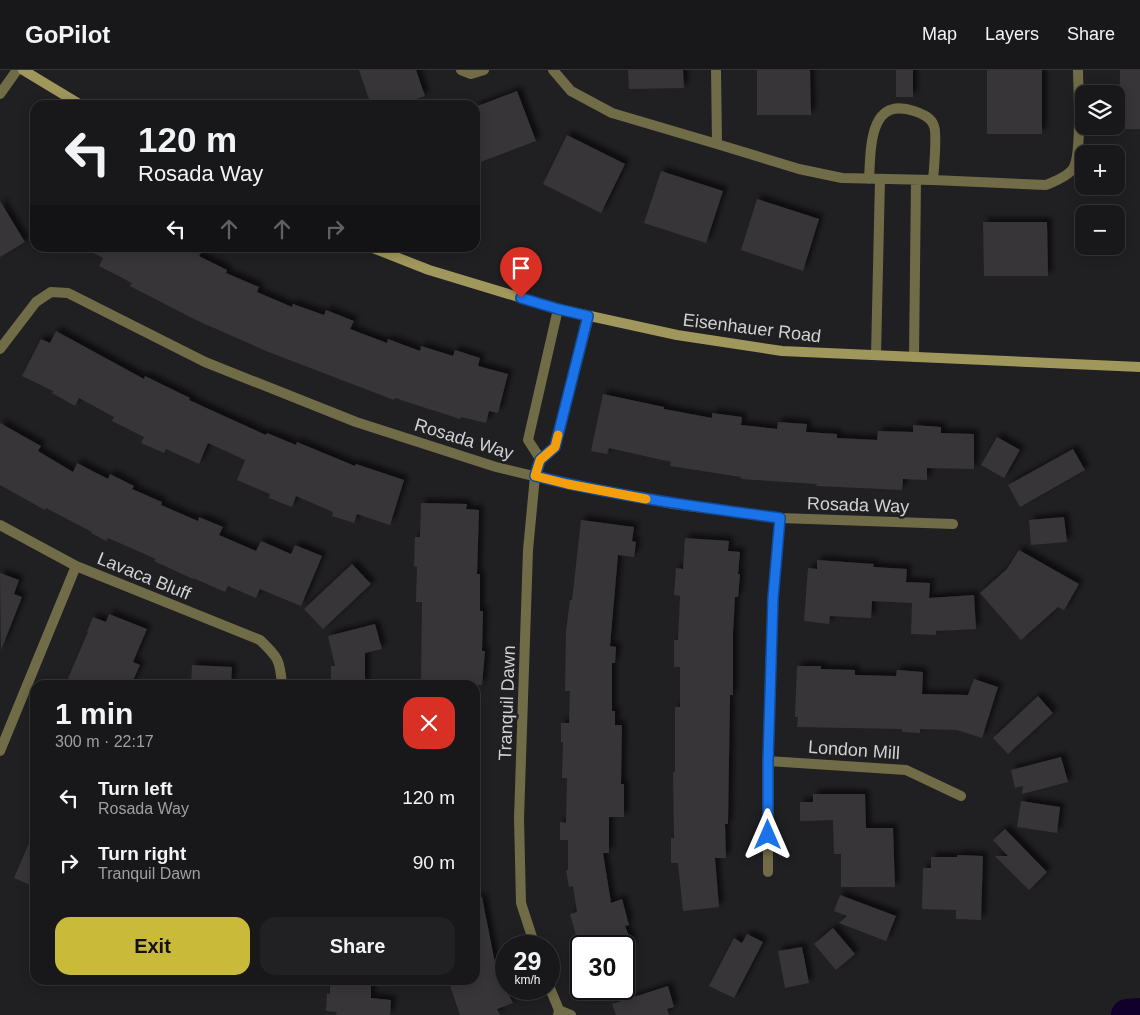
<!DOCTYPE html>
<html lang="en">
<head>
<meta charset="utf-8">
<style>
	body { margin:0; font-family:Arial,sans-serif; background:#212023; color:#f1f3f6; height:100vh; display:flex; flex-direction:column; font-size:19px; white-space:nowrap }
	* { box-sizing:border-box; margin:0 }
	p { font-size:16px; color:#9f9fa2 }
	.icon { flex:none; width:28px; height:28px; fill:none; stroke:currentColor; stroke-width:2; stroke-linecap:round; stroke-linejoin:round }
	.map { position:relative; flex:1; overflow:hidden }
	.side { position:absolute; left:30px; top:610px; width:450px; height:305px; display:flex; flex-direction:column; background:#18171a; border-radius:15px; box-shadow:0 2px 12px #0003,0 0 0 1px #363639 }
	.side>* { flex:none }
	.banner { position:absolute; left:30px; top:30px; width:450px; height:152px; border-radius:15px; box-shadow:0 2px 12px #0003,0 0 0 1px #363639; background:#18171a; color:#f1f3f6; overflow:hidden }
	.controls { position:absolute; left:1075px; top:15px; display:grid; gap:10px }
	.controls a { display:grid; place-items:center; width:50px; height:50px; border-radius:10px; background:#18171a; box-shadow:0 2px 12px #0003,0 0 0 1px #363639; font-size:25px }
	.speed { position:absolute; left:495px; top:865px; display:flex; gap:10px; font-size:25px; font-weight:700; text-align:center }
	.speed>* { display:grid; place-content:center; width:65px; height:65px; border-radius:50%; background:#18171a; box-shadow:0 2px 12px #0003,0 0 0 1px #363639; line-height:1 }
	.speed small { font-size:12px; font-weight:400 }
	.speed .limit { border:2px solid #111; border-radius:8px; background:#fff; color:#111 }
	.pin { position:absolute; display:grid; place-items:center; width:42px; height:42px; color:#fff; margin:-51px -21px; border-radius:50% 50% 50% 0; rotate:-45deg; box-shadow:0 0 5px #0007 }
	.pin .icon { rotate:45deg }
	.me { position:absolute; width:55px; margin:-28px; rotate:0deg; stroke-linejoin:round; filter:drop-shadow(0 0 4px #0008) }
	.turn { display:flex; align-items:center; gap:18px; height:105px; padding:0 25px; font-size:22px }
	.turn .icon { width:65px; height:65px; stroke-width:2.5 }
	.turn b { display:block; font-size:35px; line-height:42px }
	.lanes { display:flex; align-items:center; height:48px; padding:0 25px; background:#0003; justify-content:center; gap:25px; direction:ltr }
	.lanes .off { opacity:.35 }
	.round { display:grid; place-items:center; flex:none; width:52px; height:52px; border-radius:15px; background:#212023 }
	.overview { display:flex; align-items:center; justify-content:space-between; height:85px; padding:0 25px }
	h1 { font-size:30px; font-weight:600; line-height:38px }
	.cta { display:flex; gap:10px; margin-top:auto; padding:10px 25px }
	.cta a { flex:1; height:58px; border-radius:15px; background:#caba3a; color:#111; font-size:20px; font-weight:600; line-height:58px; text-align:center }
	.cta a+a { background:#212023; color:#f1f3f6 }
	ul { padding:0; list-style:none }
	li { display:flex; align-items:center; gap:15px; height:65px; padding:0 25px }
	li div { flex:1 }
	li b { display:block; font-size:19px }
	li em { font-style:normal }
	header { display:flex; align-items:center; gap:30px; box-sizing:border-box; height:70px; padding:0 25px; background:#18171a; border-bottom:1px solid #363639 }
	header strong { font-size:24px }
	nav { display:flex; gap:28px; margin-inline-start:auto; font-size:18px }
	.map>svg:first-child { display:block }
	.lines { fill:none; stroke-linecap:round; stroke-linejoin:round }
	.river { stroke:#11002c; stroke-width:32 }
	.building { fill:#373639; filter:url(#shadow) }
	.service { stroke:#706c47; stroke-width:10 }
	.minor { stroke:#706c47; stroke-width:10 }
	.secondary { stroke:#9f975c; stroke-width:10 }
	.route-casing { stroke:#114b97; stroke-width:12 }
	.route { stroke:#1a73e8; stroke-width:9 }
	.slow { stroke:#f59e0b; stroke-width:9 }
	.labels { text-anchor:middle; stroke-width:5; stroke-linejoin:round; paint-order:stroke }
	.street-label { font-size:18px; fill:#d1d1d3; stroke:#201f22 }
</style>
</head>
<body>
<header>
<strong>GoPilot</strong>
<nav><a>Map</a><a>Layers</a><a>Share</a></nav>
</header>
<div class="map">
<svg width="1140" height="945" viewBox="0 0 1140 945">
	<defs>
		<filter id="shadow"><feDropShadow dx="4.5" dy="-4.5" stdDeviation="2.5" flood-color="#0009"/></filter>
	</defs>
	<rect width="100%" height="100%" fill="#201f22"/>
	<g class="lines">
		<!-- river -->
		<path class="river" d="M 1127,945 L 1140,944"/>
	</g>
	<!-- building -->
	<path class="building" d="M 359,0 L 416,0 L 425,26 L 398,35 L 371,35 Z
		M 628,0 L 683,0 L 684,18 L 629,19 Z
		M 757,0 L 810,0 L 811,45 L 757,45 Z
		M 896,0 L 913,0 L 913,27 L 896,27 Z
		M 987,0 L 1042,0 L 1042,64 L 987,64 Z
		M 1120,0 L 1140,0 L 1140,59 L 1119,59 Z
		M 517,21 L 536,71 L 475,94 L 475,37 Z
		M 567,65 L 625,94 L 601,143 L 543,114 Z
		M 661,101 L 723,121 L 706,173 L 644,153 Z
		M 757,129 L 819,149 L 803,201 L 741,180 Z
		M 0,131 L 25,172 L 0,187 Z
		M 983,152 L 1047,152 L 1048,206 L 984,206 Z
		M 84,178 L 190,178 L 201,183 L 199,186 L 227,200 L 226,203 L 259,217 L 257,222 L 292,237 L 293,234 L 324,245 L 326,240 L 354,251 L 350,259 L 387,273 L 388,269 L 420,281 L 421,276 L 453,286 L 455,280 L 480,288 L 478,296 L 508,304 L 498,343 L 489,341 L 486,353 L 461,347 L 460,349 L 395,328 L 394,330 L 266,281 L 196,250 L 130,216 L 132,213 L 99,196 L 103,188 Z
		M 56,261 L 144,309 L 145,306 L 190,328 L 189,330 L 266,365 L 267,363 L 296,375 L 297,372 L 355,396 L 356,394 L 404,410 L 390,455 L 357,444 L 354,453 L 332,446 L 333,442 L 296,426 L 292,437 L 269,428 L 270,424 L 237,410 L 245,390 L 208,373 L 199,394 L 166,379 L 164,383 L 141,373 L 144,367 L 112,351 L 114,347 L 79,328 L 75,336 L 52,323 L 53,321 L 22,306 L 41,269 L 50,273 Z
		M 603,324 L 664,337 L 664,339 L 712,348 L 712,343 L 742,347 L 741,355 L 777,359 L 778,352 L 807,354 L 806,362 L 837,364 L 837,368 L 877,370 L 878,361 L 913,362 L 913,355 L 941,357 L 941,363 L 974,364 L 974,399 L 927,398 L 927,410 L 903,409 L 902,420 L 883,419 L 816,416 L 817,414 L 741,409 L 741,407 L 670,396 L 671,392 L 609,378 L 607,384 L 591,381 Z
		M 0,353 L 41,376 L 38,381 L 73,402 L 77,393 L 108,409 L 110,404 L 134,416 L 132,419 L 162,432 L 161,435 L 198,451 L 199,447 L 223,457 L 219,465 L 256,481 L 261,471 L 291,484 L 295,475 L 322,486 L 301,536 L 260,519 L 256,528 L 228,516 L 225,522 L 193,508 L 193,509 L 154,491 L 156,489 L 108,468 L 106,471 L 91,463 L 92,462 L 46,438 L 45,440 L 0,415 Z
		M 997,367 L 1020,380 L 1004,408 L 981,395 Z
		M 1073,379 L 1085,400 L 1020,437 L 1008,415 Z
		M 421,433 L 467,434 L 466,439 L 479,440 L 477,504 L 480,504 L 480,541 L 483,541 L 482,581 L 485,581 L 482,615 L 425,615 L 426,609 L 421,609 L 422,532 L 416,532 L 417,497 L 414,496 L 415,467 L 420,467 Z
		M 1064,447 L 1067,472 L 1031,475 L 1029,450 Z
		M 581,450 L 634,457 L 632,471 L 636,472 L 634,487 L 618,485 L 610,576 L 616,577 L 615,593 L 612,593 L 612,641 L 615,641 L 615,655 L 622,655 L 621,714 L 624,714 L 624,747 L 609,747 L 609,783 L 603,783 L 611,833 L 622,829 L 629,855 L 625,856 L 633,876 L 579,876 L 570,844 L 577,842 L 573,816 L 569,817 L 566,800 L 568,800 L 568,770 L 560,770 L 560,752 L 566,753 L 567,708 L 562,708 L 563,672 L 561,672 L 561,653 L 569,653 L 570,621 L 565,621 L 566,561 L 570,530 L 572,530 Z
		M 685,468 L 729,471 L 728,481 L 740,482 L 738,504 L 740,504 L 738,527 L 735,527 L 733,562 L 733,625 L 730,625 L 728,754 L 725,754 L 726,788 L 715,788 L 719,837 L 683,841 L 678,793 L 671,793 L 671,768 L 674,768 L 673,702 L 675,702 L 675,637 L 680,637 L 680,597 L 674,597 L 674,570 L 678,570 L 680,526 L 674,525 L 676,498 L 683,499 Z
		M 1019,480 L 1079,514 L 1064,540 L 1058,537 L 1021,570 L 980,523 L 1007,499 Z
		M 817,490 L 874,494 L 873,497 L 907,499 L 906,512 L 930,513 L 929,528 L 974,525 L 976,559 L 936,561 L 936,565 L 911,564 L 912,533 L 872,531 L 871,548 L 830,546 L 829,554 L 804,551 L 808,498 L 817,499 Z
		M 352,494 L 371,514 L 323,559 L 304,539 Z
		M 0,503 L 19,510 L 14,524 L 22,527 L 1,580 Z
		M 109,544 L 147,559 L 133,592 L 140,595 L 131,615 L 65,615 L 88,562 L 87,562 L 93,547 L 106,552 Z
		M 375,554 L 382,579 L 365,583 L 365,615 L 331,615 L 331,596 L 335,596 L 328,566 Z
		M 192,595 L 232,597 L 231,615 L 191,615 Z
		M 797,596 L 821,596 L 821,599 L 855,600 L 855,605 L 896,606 L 897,600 L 923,602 L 922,624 L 968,625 L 974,609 L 998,617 L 982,668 L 957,660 L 920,659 L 920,663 L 902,662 L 902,659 L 797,657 L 798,647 L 795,647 Z
		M 1038,626 L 1053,643 L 1008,684 L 993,668 Z
		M 1061,687 L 1068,712 L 1022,724 L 1023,716 L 1015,718 L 1011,700 Z
		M 813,724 L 865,724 L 866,758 L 893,758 L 895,817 L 841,817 L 841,784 L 834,784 L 833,750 L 800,751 L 800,732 L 813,732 Z
		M 1021,731 L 1060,737 L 1057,763 L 1017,757 Z
		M 35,759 L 35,817 L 14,808 Z
		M 1005,759 L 1047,802 L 1029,820 L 995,786 L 1008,786 L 993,770 Z
		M 957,785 L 983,786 L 981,850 L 956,849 L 956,840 L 922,839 L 923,798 L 931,798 L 931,787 L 957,787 Z
		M 840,825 L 896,846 L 886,871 L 839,853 L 847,846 L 834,841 Z
		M 482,827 L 495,893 L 499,891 L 506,919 L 513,933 L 497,939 L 500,945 L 460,945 L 448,910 L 475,910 L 475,828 Z
		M 833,858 L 855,884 L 836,900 L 814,874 Z
		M 747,864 L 763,872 L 734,928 L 709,916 L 734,868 L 742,873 Z
		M 802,877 L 809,913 L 785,918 L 778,881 Z
		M 330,910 L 371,910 L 371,928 L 391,930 L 390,945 L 336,945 L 337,942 L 326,941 L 327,923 L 330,924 Z
		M 668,916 L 674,937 L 667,939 L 669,945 L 616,945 L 612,934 Z"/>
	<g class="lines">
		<!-- service -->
		<path class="service" d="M 461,0 L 471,4 L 484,0
			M 553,0 L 571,21 L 612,43 L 717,74 L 799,99 L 842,108 L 933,110 L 1046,115 C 1055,111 1065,108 1072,100 C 1083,87 1078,19 1078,0
			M 716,0 L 717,74
			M 0,24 L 17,0
			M 869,109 C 871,80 868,26 914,41 C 922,44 931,47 934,56 C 937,63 934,100 933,110
			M 876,285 L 880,109
			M 914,287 L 916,110"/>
		<!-- minor -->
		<path class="minor" d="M 0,279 L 36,232 L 51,222 L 68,223 L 205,292 L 356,352 L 496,397 L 567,414 L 673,434 L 780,448 L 953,454
			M 541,390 L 528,370 L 558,239
			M 0,455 L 76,496 L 260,570 C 278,587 280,590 282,615
			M 0,681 L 76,496
			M 768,691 L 906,700 L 961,726
			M 768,802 L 768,691 L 773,528 L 780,448
			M 535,876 L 521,833 L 519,748 L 528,480 L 535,406 L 541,390 L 555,377 L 589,246
			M 549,916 L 559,940 L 558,945
			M 559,940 L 571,945"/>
		<!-- secondary -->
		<path class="secondary" d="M 23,0 L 81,35
			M 373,178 L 429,200 L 558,239 L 677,265 L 782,281 L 1140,297"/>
	</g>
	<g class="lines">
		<defs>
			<path id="route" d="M 521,228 L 558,239 L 588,246 L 555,377 L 540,390 L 535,406 C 616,426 698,437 780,448 L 773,528 L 768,691 L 768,765"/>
		</defs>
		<!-- route casing -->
		<use href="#route" class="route-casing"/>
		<!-- route -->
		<use href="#route" class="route"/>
		<!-- slow -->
		<path class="slow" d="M 558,365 L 555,377 L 540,390 L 535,406 L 567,414 L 646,429"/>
	</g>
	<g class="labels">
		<!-- street labels -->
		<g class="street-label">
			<text transform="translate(752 258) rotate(7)" y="6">Eisenhauer Road</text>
			<text transform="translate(464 369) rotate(17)" y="6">Rosada Way</text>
			<text transform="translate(858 435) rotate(2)" y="6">Rosada Way</text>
			<text transform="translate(144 506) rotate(22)" y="6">Lavaca Bluff</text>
			<text transform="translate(507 633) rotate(-88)" y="6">Tranquil Dawn</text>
			<text transform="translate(854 680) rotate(4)" y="6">London Mill</text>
		</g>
	</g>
</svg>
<div class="controls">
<a><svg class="icon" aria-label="layers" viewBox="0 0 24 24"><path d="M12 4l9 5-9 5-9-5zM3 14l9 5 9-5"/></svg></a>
<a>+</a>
<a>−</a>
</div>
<div class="speed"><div>29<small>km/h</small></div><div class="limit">30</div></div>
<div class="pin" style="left:521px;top:228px;background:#d93025"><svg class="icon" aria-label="arrive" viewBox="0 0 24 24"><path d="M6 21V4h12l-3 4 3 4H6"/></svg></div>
<svg class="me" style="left:768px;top:765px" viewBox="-20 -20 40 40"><path d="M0-17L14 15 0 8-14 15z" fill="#1a73e8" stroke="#fff" stroke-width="4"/></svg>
<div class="banner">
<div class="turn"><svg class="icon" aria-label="left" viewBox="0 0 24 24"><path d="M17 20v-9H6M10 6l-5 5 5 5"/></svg><div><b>120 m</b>Rosada Way</div></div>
<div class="lanes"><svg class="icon" aria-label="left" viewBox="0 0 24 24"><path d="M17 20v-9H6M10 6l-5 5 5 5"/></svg><svg class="icon off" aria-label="ahead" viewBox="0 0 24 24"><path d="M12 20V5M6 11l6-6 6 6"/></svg><svg class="icon off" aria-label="ahead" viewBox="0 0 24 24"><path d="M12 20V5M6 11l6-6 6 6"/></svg><svg class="icon off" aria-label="right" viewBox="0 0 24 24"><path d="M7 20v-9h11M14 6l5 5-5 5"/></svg></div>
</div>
<section class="side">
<div class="overview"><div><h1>1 min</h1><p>300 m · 22:17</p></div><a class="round" style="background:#d93025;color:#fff"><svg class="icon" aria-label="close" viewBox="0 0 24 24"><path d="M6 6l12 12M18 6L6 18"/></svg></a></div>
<ul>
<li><svg class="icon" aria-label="left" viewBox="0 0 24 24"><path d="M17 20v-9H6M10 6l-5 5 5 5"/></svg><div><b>Turn left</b><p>Rosada Way</p></div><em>120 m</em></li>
<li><svg class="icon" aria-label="right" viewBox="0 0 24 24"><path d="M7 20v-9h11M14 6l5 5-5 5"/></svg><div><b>Turn right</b><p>Tranquil Dawn</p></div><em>90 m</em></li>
</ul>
<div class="cta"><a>Exit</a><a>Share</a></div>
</section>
</div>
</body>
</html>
